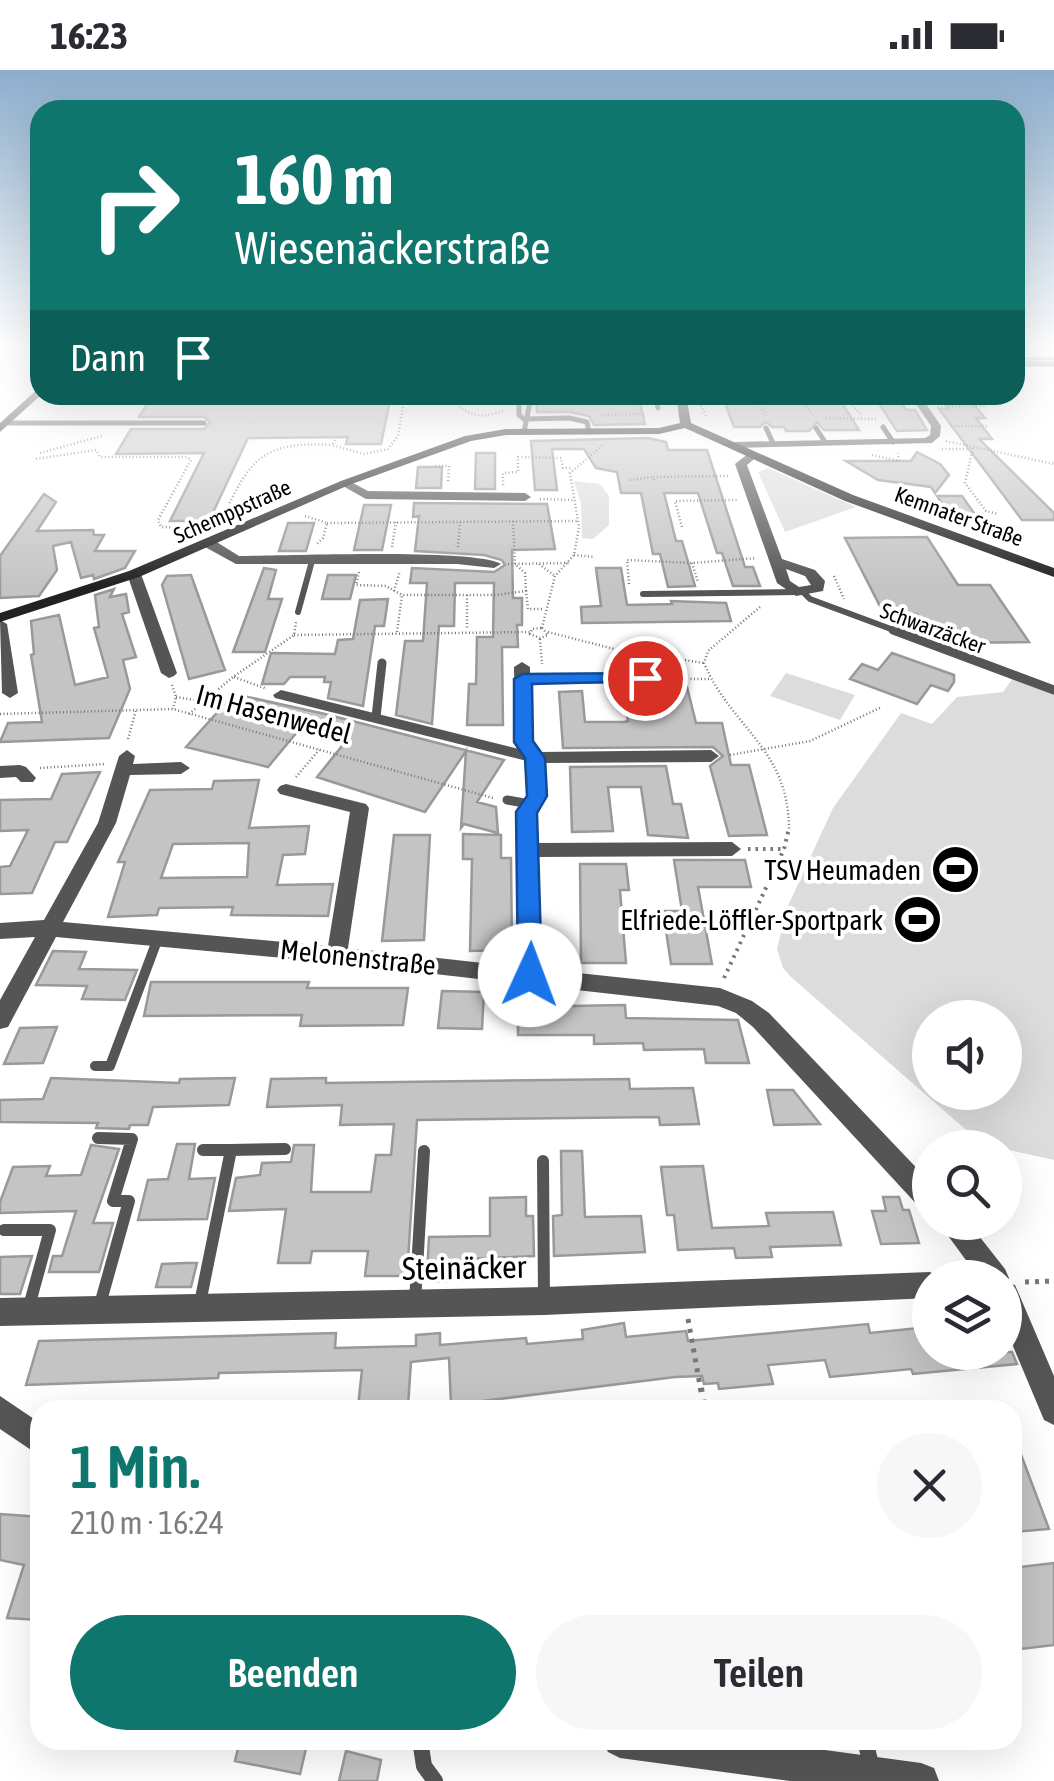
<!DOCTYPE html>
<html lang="de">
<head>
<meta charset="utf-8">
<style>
	body { margin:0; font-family:"Asap Condensed",sans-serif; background:#f7f7f7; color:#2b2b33; height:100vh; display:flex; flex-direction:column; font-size:38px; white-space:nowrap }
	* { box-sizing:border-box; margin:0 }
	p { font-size:32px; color:#7c7c81 }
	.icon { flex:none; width:55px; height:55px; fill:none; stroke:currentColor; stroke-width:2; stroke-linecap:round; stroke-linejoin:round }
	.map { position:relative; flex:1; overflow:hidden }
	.details { position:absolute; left:30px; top:1330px; width:992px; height:350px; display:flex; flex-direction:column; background:#fff; border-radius:30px; box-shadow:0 10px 40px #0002 }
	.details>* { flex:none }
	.hud { position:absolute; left:30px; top:30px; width:995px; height:305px; border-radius:30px; box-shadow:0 10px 40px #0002; background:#0f766e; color:#fff; overflow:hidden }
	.tools { position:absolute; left:912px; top:930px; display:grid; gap:20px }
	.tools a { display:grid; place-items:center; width:110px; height:110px; border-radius:50%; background:#fff; box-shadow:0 10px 40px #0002; font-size:50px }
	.pin { position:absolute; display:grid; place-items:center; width:85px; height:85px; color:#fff; margin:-42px; border:5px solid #fff; border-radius:50%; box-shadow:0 2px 10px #0007 }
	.me { position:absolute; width:110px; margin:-55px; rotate:2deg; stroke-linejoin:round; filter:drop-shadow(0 0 8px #0008) }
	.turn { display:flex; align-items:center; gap:35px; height:210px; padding:0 40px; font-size:45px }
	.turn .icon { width:130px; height:130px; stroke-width:2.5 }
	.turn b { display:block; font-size:70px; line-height:85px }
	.then { display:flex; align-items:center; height:95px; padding:0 40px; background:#0003; gap:20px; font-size:38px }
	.round { display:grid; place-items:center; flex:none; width:105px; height:105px; border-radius:52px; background:#f7f7f7 }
	.headline { display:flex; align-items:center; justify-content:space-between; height:170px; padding:0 40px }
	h1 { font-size:60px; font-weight:600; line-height:75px; color:#0f766e }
	.action { display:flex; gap:20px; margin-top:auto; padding:20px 40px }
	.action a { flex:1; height:115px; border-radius:60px; background:#0f766e; color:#fff; font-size:40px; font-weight:600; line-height:115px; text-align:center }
	.action a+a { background:#f7f7f7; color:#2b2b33 }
	.status { display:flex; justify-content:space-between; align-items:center; height:70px; padding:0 50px; background:#fff; direction:ltr }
	.status svg { height:28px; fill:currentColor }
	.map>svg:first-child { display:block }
	.green { fill:#dcdcdc; fill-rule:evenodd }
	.building { fill:#c4c4c4; stroke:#999; stroke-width:2.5; fill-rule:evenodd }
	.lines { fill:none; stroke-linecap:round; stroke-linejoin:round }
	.path-far3 { stroke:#777; stroke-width:2.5; stroke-dasharray:1 2.5; stroke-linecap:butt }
	.path-far2 { stroke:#777; stroke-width:4; stroke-dasharray:2.5 5; stroke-linecap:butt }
	.path-far1 { stroke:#777; stroke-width:5; stroke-dasharray:4 6; stroke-linecap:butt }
	.path { stroke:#777; stroke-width:6; stroke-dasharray:4 8; stroke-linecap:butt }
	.lane-far5 { stroke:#555; stroke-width:5 }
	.lane-far4 { stroke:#555; stroke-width:6 }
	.lane-far3 { stroke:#555; stroke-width:9 }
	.lane-far2 { stroke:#555; stroke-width:10 }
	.lane-far1 { stroke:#555; stroke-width:12 }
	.lane { stroke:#555; stroke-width:16 }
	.street { fill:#555; fill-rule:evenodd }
	.secondary { fill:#222; fill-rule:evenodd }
	.tram { stroke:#000; stroke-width:2.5 }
	.route { fill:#1a73e8; stroke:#114b97; stroke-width:2.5 }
	.labels { text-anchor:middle; stroke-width:8; stroke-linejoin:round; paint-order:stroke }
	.far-street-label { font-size:22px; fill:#000; stroke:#fff }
	.street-label { font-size:28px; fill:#000; stroke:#fff }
	.poi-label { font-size:28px; fill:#000; stroke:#fff; text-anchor:end }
	.near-street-label { font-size:32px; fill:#000; stroke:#fff }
</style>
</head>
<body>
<div class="status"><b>16:23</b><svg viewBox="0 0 49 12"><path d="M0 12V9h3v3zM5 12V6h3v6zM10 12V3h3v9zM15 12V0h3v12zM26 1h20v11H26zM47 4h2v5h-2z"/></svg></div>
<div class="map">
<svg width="1054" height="1711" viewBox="0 0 1054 1711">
	<rect width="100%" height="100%" fill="#fff"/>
	<!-- green -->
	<path class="green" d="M 768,398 L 856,437 L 785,462 L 758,402 Z
		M 574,411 L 600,414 L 609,426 L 609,455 L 593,469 L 582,468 L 581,434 Z
		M 786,603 L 855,625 L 840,650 L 770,626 Z
		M 1013,608 L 1054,623 L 1054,1090 L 1009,1080 L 965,1059 L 791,907 L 783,898 L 777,879 L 787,838 L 833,738 L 901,643 L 932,654 L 957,627 L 1003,622 ZM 930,948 L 1005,948 L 1005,1022 L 930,1022 Z"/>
	<!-- building -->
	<path class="building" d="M 153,325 L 344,326 L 391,325 L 381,374 L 346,374 L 348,367 L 248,368 L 209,451 L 170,451 L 204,383 L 116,384 L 131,359 L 204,359 L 210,352 L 204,347 L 139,347 Z
		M 536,325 L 638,325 L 645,354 L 594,355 L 589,346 L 570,342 L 537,342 Z
		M 722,325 L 743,325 L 746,333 L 820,333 L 816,325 L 837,325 L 859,360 L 824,360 L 817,352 L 809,361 L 786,361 L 784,357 L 772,357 L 766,352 L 760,357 L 734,357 Z
		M 937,325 L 966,325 L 985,348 L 976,348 L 992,369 L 979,369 L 1054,443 L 1054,450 L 1022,450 L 939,339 L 949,339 Z
		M 878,332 L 901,332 L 906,340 L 915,340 L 927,360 L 897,361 Z
		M 648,368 L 666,372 L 668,380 L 707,380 L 745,497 L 753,497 L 760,516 L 733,516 L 722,483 L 717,483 L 698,423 L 664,423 L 676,471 L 682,471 L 695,516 L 668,517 L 660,484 L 653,484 L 641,423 L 621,423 L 617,402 L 596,398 L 584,379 L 552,379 L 557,420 L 535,420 L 531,371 Z
		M 917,382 L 940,394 L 949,405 L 935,423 L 931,417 L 878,410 L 846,391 L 911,391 Z
		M 476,383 L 495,383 L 495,419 L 475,419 Z
		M 418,397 L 442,397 L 441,418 L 416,418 Z
		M 44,424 L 56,432 L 37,461 L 93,460 L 94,465 L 104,465 L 95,481 L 135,481 L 125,498 L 94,509 L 93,505 L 81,508 L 71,472 L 53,476 L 57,500 L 39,526 L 0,528 L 0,486 Z
		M 937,426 L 962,426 L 983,456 L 956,456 Z
		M 414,433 L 547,434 L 555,479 L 512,480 L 513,528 L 522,528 L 522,555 L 517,555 L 518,577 L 502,577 L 503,655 L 467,655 L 469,614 L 476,614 L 477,567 L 493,567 L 494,513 L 455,513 L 454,556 L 439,556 L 432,654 L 396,645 L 405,571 L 423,571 L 427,513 L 410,513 L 412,498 L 494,502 L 505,495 L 502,490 L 484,485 L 415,481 L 419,446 L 413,447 Z
		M 364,435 L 391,435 L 382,480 L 354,480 Z
		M 288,453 L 314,453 L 306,481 L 279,481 Z
		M 927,467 L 958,515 L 990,515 L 1029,572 L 952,573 L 929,565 L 917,544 L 884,544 L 845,468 Z
		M 264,498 L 276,500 L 268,529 L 282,529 L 265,582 L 233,582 Z
		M 596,498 L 621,498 L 627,535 L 672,534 L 671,531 L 726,533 L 731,551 L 582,553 L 581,537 L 601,536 Z
		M 191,505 L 225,600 L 189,609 L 162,515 L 167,506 Z
		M 328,505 L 356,505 L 350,529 L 322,529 Z
		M 114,519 L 110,527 L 126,524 L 129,542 L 122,544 L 136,587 L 123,590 L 130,619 L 109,668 L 0,672 L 8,653 L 42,652 L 31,585 L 34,584 L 31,551 L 59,545 L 75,615 L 108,607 L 94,558 L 99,557 L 95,525 Z
		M 388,529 L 384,556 L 375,556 L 363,636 L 328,628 L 331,612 L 324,612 L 325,607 L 290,607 L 284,614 L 262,614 L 271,583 L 335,584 L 338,570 L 353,569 L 360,530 Z
		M 892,583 L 954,605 L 954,612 L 948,621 L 931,615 L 917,634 L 850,609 L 862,594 L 878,600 Z
		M 687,617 L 696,653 L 722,653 L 731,695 L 749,695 L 767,765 L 729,766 L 710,696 L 723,686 L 713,677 L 563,678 L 559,622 L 582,621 L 585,652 L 624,652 L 628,651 L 623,618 Z
		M 234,624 L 325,644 L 504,690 L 477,732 L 496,737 L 498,763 L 464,754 L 461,758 L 466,681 L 425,742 L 317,707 L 346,671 L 298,661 L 268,697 L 186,677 Z
		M 666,696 L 673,734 L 681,734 L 688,768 L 648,765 L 641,717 L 608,717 L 613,761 L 572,762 L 570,697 Z
		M 100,702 L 67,772 L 55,772 L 32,823 L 0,824 L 0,797 L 10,796 L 28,760 L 0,761 L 0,730 L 51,729 L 62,704 Z
		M 259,710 L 249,758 L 309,756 L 305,784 L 283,785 L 277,815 L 333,814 L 328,846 L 231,845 L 233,837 L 159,838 L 157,845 L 108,847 L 125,792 L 118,792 L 150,720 L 212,719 L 214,711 ZM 249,773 L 247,807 L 161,808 L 173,774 Z
		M 463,764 L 501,765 L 501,788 L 511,788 L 512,880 L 470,881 L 472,789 L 463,789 Z
		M 394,765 L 430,765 L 424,870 L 382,871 Z
		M 674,790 L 745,790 L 751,817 L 698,817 L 712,894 L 671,894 L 663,841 L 682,841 Z
		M 580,794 L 626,794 L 629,820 L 620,820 L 626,893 L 581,893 Z
		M 53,881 L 86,882 L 79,899 L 137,900 L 125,930 L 82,929 L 87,916 L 36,915 Z
		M 151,912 L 309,912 L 307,918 L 408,918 L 403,955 L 300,956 L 302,945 L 144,946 Z
		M 442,921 L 484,922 L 482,959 L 438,958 Z
		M 518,930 L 569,930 L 569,936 L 625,935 L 626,948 L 738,950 L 749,993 L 706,993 L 704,979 L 644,980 L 643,973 L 594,974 L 594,965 L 518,965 Z
		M 57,957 L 43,993 L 4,994 L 20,958 Z
		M 51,1008 L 179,1013 L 180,1009 L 235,1008 L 229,1035 L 153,1037 L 148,1055 L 130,1055 L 129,1059 L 96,1058 L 98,1053 L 0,1052 L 0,1030 L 43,1029 Z
		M 326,1008 L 326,1013 L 629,1009 L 630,1019 L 693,1018 L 699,1054 L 660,1055 L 659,1047 L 417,1050 L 407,1206 L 365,1206 L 368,1181 L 312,1181 L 310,1193 L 278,1193 L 286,1139 L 229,1141 L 236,1108 L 260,1105 L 262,1093 L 291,1092 L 294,1075 L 314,1075 L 311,1122 L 371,1122 L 376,1085 L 391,1085 L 394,1054 L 340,1055 L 342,1035 L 267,1037 L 271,1009 Z
		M 767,1020 L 793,1020 L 820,1054 L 774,1055 Z
		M 177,1074 L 195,1074 L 189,1109 L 215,1108 L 207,1149 L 138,1150 L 148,1110 L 168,1109 Z
		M 91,1075 L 119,1079 L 93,1153 L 113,1153 L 99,1202 L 49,1202 L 53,1186 L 62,1186 L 76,1141 L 0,1143 L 0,1132 L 13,1097 L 50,1096 L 46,1106 L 81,1105 Z
		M 561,1081 L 582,1081 L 585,1147 L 641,1146 L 645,1182 L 554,1186 L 553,1146 L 562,1145 Z
		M 703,1096 L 712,1158 L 769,1156 L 766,1143 L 833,1142 L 841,1175 L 770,1177 L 772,1187 L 736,1188 L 734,1178 L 678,1180 L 674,1145 L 667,1145 L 661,1097 Z
		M 526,1127 L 526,1146 L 533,1146 L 534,1186 L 468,1189 L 468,1210 L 433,1212 L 434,1205 L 427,1205 L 429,1167 L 490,1166 L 490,1128 Z
		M 883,1127 L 899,1127 L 903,1140 L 909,1140 L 919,1173 L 881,1174 L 872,1141 L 886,1141 Z
		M 32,1186 L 20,1224 L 0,1224 L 0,1187 Z
		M 186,1193 L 197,1193 L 191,1217 L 156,1217 L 162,1194 Z
		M 624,1253 L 626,1267 L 686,1261 L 688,1271 L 868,1254 L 870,1263 L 930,1257 L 930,1282 L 1012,1282 L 1017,1294 L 913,1304 L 911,1299 L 830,1307 L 825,1290 L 768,1295 L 773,1314 L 719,1319 L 718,1313 L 704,1314 L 702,1306 L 675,1307 L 451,1335 L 449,1288 L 411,1292 L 408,1336 L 358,1337 L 362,1300 L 219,1303 L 218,1308 L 26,1315 L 39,1271 L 336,1263 L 335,1278 L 416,1276 L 416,1265 L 440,1263 L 440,1275 L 526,1268 L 527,1274 L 583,1269 L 582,1260 Z
		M 1012,1366 L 1014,1366 L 1049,1459 L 1012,1462 Z
		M 0,1444 L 40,1447 L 40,1550 L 7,1548 L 24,1495 L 0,1490 Z
		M 1054,1493 L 1054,1575 L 1012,1580 L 1012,1498 Z
		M 240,1670 L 308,1670 L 300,1704 L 235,1691 Z
		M 346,1681 L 381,1690 L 377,1711 L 339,1711 Z"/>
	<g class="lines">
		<!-- path-far3 -->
		<path class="path-far3" d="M 0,280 L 40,280
			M 446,325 C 468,345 476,351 505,340
			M 752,325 L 766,346
			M 798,325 L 813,345
			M 843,325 L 862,346
			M 698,329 L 707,348
			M 755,330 L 800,329
			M 938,337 L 985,336
			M 601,345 L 645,344
			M 826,348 L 876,349
			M 951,356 L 987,356
			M 335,370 L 332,375 L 364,384 L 388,379 L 398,366 L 405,325
			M 946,371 L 1054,394
			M 973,378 L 965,413 L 986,441 L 998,444
			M 942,379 L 968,379
			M 40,383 L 102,366
			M 872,385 L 899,391 L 898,383
			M 36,389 L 96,380 L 100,387 L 187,387 L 191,390 L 158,450 L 161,457 L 201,458
			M 435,396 L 449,396 L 448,413
			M 630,410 L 653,407
			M 654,410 L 653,407 L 728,406
			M 503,415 L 503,403 L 518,402 L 518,387 L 561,388 L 563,398 L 571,398
			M 540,429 L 575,430
			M 305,446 L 327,453 L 323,468 L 316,475
			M 222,449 C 250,389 262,371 332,375
			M 513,451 L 515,494 L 525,503 L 526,521
			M 327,453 L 577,451
			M 682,457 L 675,431 L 737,430
			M 392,477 L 396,452
			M 458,477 L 460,452
			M 574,485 L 595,487
			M 692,493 L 698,512
			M 508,494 L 569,493
			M 539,494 L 555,506
			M 359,502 L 356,515 L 386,516 L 402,525 L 496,525 L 526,521 L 528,539 L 544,539
			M 834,506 L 844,529
			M 629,514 L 627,490 L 692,493 L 756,488
			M 394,521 L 400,501
			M 467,525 L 467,560
			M 760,537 L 708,581 L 704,593 C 732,659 789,678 789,760
			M 542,558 L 548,565 L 540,568 L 530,564 L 532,559 Z
			M 542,558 L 555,506 L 574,485 L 579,457 L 570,403 L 604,374
			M 397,562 L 402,525
			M 548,562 L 618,580 L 704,593
			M 294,565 L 530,562
			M 540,569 L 542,594
			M 234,607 L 267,619
			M 659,609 L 710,609
			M 172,615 L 176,627 L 173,639
			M 176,627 L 200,631
			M 0,644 L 173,639 L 493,728
			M 189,644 L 233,607 L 294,565 L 296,552
			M 128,669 L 136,640
			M 730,685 L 810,671 L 882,637
			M 40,698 L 105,694
			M 296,707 L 319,680"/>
		<!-- path-far2 -->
		<path class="path-far2" d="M 748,779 L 784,779
			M 724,908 L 784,779 L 789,758"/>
		<!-- path-far1 -->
		<path class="path-far1" d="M 1025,1212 L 1054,1211
			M 688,1249 L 701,1321"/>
		<!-- path -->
		<path class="path" d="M 701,1318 L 705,1340"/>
		<!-- lane-far5 -->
		<path class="lane-far5" d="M 519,325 L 519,345 L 524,349 L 569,348 L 587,352 L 589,362
			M 655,325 L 658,338
			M 6,353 L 204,353
			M 883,357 L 893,372
			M 766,358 L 773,373
			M 816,358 L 825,372
			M 524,362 L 530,332"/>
		<!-- lane-far4 -->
		<path class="lane-far4" d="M 803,522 L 810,529 L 899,562
			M 643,524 L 796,522
			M 298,542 L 312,491"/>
		<!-- lane-far3 -->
		<path class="lane-far3" d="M 893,560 L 1054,620
			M 376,647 L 382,593
			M 507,730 L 530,734"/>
		<!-- lane-far2 -->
		<path class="lane-far2" d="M 95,996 L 110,996 L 158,868"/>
		<!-- lane-far1 -->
		<path class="lane-far1" d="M 98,1068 L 132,1069 L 113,1131 L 129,1131 L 99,1238
			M 231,1080 L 285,1079
			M 543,1091 L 544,1230
			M 4,1160 L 50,1160 L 28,1240
			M 415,1232 L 424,1081
			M 200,1233 L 231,1080 L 203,1080"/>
		<!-- lane -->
		<path class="lane" d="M 420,1670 L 424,1696 L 435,1711
			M 865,1670 L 872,1699"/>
		<!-- street -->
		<path class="street" d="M 910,325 L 920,325 L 941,356 L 940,366 L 932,373 L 733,378 L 727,375 L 733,372 L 925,368 L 930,365 L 931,356 Z
			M 749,383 L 759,385 L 747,395 L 782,489 L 815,500 L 825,511 L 823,521 L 796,526 L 777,513 L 735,394 ZM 786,499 L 805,506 L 811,515 L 799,517 L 790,511 Z
			M 341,411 L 349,411 L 368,421 L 525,423 L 531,427 L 525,431 L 366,429 L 341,415 Z
			M 205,471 L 215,471 L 239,486 C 282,486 475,478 501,494 L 494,498 L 457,494 L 236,494 L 205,477 Z
			M 129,501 L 141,504 L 177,603 L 174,606 L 169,608 L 161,603 L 127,504 Z
			M 0,550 L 7,554 L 18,623 L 10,628 L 2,623 Z
			M 522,592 L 530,597 L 530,604 L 645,603 L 653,608 L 645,613 L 530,614 L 531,671 L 540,682 L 711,680 L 719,686 L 711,692 L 544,693 L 546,726 L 536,742 L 537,773 L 732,772 L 741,779 L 732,786 L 537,787 L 540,899 L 720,918 L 752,931 L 769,943 L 930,1112 L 930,1142 L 921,1139 L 753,957 L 736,943 L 718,936 L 337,893 L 56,867 L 8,957 L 0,959 L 0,930 L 35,867 L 0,869 L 0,853 L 44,850 L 98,753 L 119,686 L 127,680 L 135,686 L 133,694 L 181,692 L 190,698 L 181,704 L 130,705 L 116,753 L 63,852 L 328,876 L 350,742 L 280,724 L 277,720 L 280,716 L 286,714 L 366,734 L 369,738 L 348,878 L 519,897 L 518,742 L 528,726 L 527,691 L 275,628 L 273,625 L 281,620 L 519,679 L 515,672 L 514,597 Z
			M 20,695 L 26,697 L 36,708 L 33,712 L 21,712 L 16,707 L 0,708 L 0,696 Z
			M 938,1152 L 968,1152 L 1005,1199 L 1009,1208 L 1007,1213 L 1015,1215 L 1054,1306 L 1054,1355 L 1044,1350 L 1005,1257 L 1005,1208 L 979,1208 Z
			M 930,1202 L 940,1208 L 930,1208 L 930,1228 L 544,1245 L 0,1256 L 0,1228 L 544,1217 Z
			M 0,1326 L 40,1353 L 40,1386 L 0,1359 Z
			M 602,1670 L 750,1670 L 921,1693 L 934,1698 L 939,1711 L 790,1711 L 620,1688 L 608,1682 Z"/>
		<!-- secondary -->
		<path class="secondary" d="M 1015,290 L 1054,291 L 1054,297 L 1015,296 Z
			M 40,317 L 41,325 L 0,362 L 0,353 Z
			M 676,325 L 686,325 L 691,353 L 853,425 L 1054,498 L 1054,507 L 845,431 L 685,358 L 659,364 L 506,365 L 471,371 L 349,415 L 139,507 L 0,552 L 0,543 L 129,501 L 341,411 L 465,366 L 506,359 L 659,358 L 680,353 Z"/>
		<!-- tram -->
		<path class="tram" d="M 1015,288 L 1054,289"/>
	</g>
	<!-- sky -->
	<linearGradient id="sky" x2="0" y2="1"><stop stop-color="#8cadcc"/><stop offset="0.54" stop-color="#fff"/><stop offset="1" stop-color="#fff" stop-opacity="0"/></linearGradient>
	<rect width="1054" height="517" fill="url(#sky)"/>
	<!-- route -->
	<path class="route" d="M 645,603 L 653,608 L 651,611 L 532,614 L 533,671 L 545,688 L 547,726 L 537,743 L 542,905 L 539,912 L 522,912 L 518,905 L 516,742 L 527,726 L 525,688 L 514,672 L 514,609 L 523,604 Z"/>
	<!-- icons -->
	<defs>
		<symbol id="stadium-disc" viewBox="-11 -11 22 22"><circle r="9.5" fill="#000" stroke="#fff"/><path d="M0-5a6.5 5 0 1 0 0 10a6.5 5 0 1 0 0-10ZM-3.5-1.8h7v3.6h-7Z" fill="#fff"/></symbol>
	</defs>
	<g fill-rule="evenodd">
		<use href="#stadium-disc" x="928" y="772" width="55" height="55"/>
		<use href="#stadium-disc" x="890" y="822" width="55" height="55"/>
	</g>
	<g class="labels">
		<!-- far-street labels -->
		<g class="far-street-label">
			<text transform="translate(232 441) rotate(-24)" y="8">Schemppstraße</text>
			<text transform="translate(959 446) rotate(20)" y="8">Kemnater Straße</text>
			<text transform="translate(933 558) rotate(20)" y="8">Schwarzäcker</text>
		</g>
		<!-- street labels -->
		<g class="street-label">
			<text transform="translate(274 644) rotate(15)" y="10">Im Hasenwedel</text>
			<text transform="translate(358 887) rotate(6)" y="10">Melonenstraße</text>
		</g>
		<!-- poi labels -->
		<g class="poi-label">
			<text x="921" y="810">TSV Heumaden</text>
			<text x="883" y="860">Elfriede-Löffler-Sportpark</text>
		</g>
		<!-- near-street labels -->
		<g class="near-street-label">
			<text transform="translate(464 1198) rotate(-1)" y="11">Steinäcker</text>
		</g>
	</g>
</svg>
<div class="tools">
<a><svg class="icon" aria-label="sound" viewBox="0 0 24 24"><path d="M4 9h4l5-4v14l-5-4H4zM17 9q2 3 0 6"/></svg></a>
<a><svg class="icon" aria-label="search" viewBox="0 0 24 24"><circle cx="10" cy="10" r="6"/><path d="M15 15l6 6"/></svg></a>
<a><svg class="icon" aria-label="layers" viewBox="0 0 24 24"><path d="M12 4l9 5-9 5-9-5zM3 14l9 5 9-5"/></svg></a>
</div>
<div class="pin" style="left:645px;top:608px;background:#d93025"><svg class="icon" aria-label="arrive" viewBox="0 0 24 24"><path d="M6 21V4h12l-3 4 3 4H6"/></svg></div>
<svg class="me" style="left:530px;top:905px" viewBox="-20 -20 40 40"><circle r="19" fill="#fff"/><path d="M0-13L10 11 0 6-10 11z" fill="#1a73e8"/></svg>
<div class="hud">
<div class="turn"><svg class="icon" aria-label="right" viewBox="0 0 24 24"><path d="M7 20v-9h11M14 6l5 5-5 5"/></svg><div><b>160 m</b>Wiesenäckerstraße</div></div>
<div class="then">Dann<svg class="icon" aria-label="arrive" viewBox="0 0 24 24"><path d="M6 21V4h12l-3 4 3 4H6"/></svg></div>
</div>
<section class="details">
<div class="headline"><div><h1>1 Min.</h1><p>210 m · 16:24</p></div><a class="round"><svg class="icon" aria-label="close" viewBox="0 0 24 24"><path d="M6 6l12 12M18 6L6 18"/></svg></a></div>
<div class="action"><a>Beenden</a><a>Teilen</a></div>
</section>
</div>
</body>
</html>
